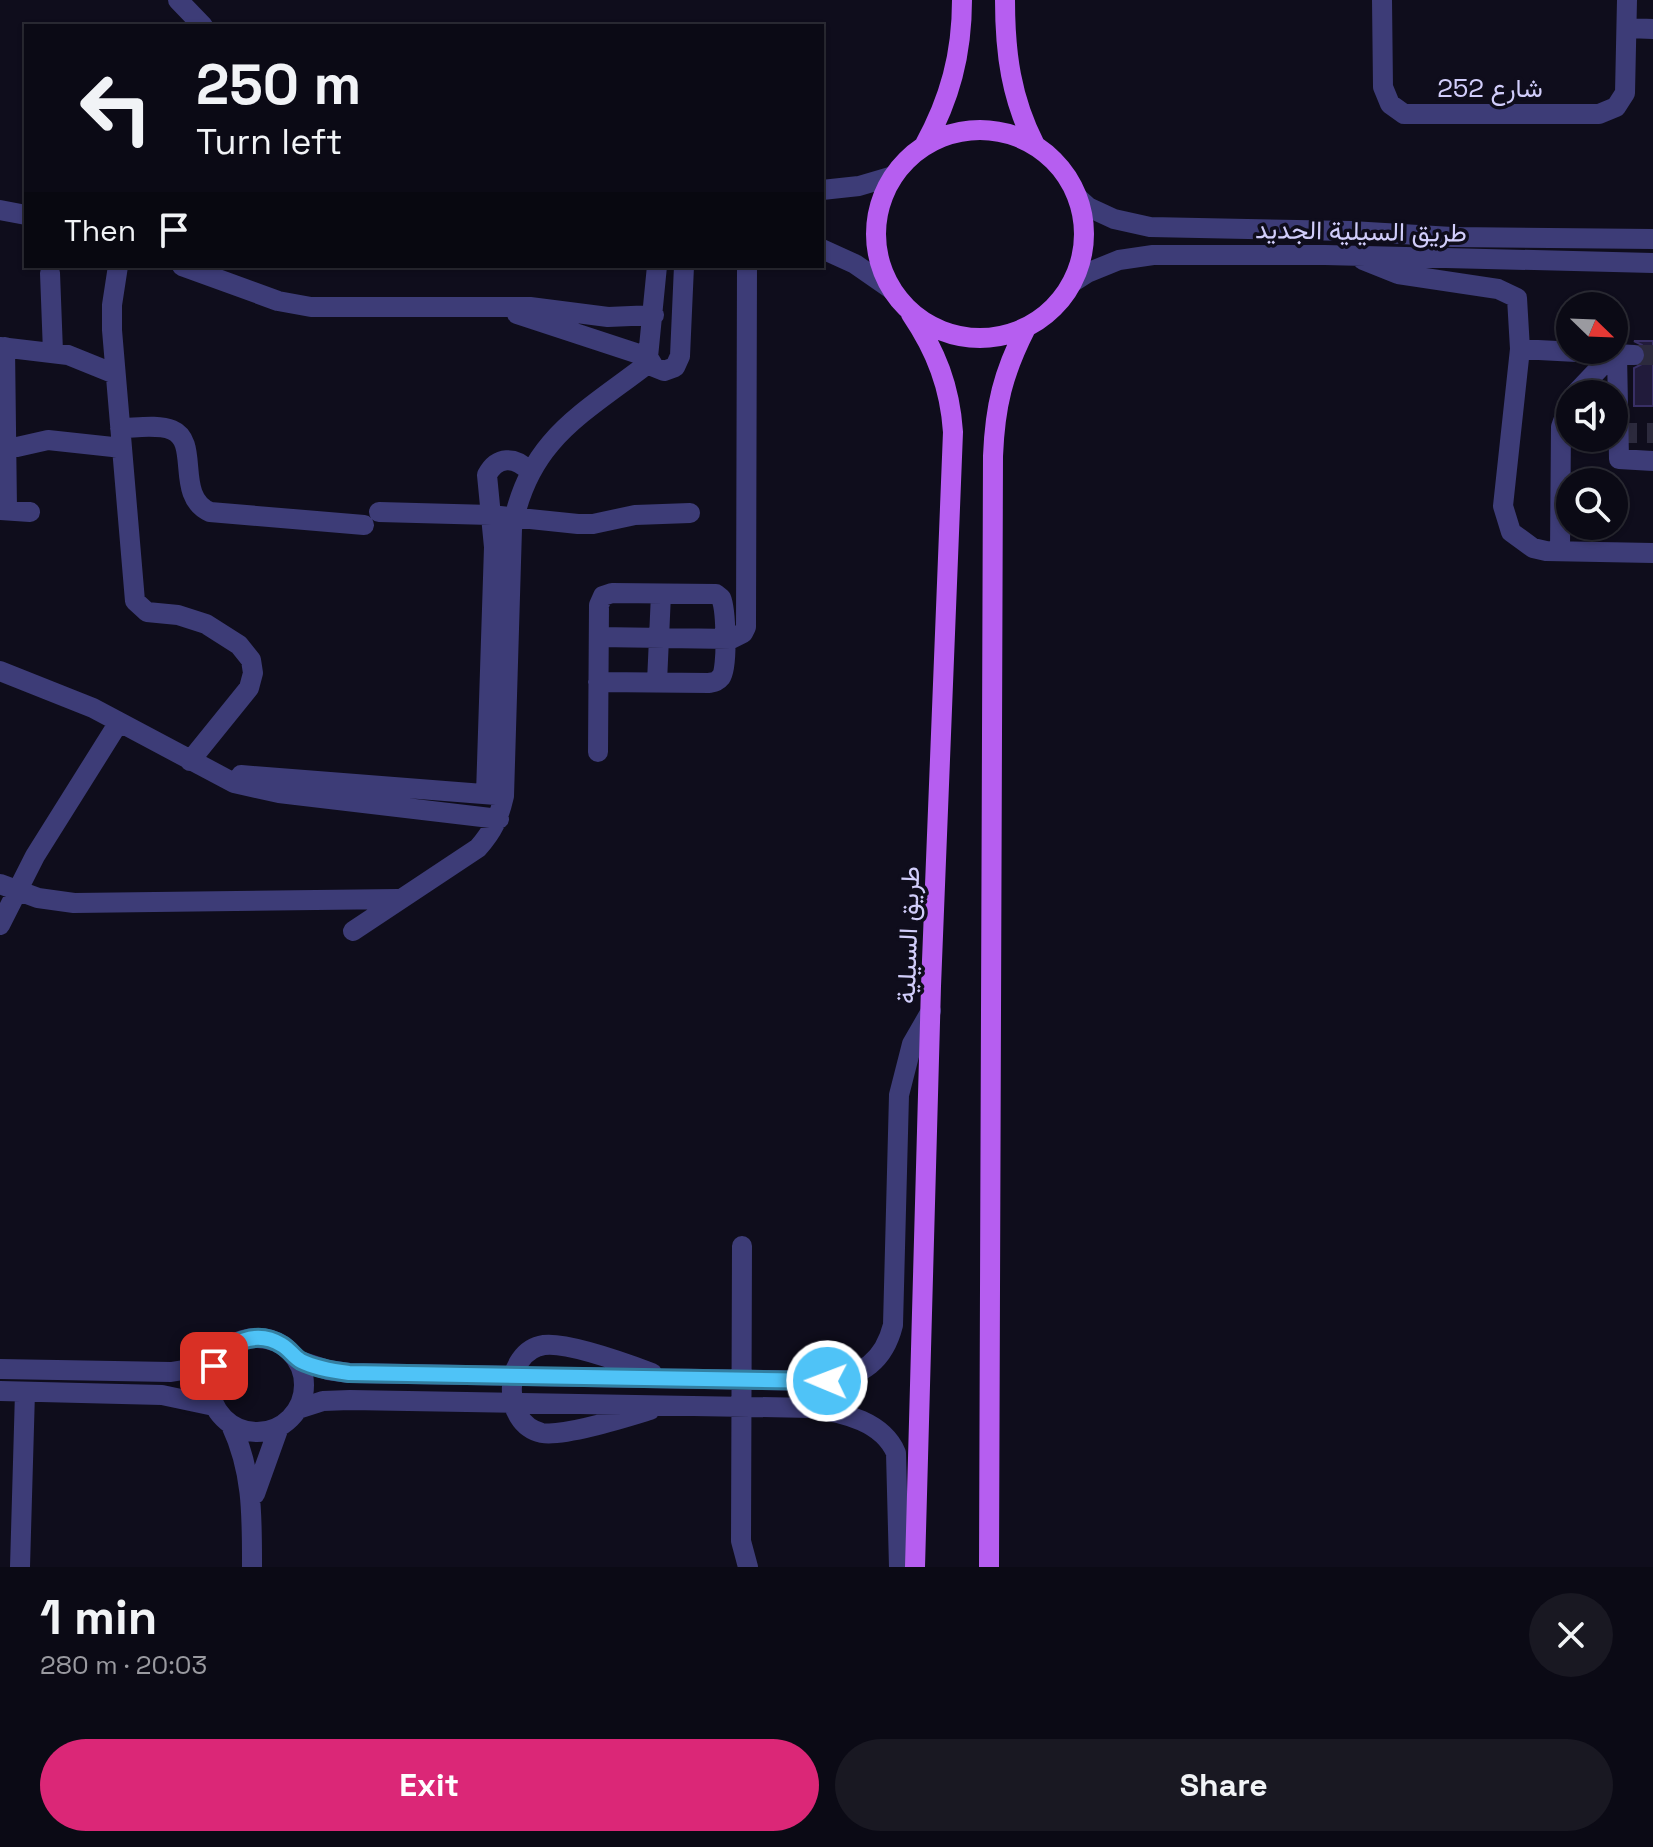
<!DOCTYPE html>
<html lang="en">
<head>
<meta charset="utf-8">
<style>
	body { margin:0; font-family:"Space Grotesk",Vazirmatn,sans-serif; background:#191822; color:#f1f3f6; height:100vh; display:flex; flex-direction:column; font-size:30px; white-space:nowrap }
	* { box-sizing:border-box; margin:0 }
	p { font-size:26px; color:#9a9aa0 }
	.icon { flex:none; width:44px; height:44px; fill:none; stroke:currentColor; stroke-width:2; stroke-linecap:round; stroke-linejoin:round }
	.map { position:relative; height:1567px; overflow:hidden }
	.panel { display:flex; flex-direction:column; background:#0b0a15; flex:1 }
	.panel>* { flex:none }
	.guide { position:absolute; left:24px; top:24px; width:800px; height:244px; border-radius:0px; box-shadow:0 2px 6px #0004,0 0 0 2px #2b2b34; background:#0b0a15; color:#f1f3f6; overflow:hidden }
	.needle { width:52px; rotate:113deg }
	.buttons { position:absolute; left:1556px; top:292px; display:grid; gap:16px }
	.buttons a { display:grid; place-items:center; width:72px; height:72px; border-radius:50%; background:#0b0a15; box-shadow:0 2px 6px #0004,0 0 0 2px #2b2b34; font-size:40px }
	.pin { position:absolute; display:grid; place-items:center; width:68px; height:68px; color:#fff; margin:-34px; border-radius:16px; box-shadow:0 4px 12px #0006 }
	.me { position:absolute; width:88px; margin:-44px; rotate:271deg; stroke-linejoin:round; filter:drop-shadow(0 0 6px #0008) }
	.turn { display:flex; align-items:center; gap:28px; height:168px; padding:0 40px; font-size:36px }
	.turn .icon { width:104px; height:104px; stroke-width:2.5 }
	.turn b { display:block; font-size:56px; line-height:68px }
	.then { display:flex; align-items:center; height:76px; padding:0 40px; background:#0003; gap:16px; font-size:30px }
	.round { display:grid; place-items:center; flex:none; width:84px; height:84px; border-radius:42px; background:#191822 }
	.headline { display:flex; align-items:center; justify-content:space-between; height:136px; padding:0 40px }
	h1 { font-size:48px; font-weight:800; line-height:60px }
	.primary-button { display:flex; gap:16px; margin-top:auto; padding:16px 40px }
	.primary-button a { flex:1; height:92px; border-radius:48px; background:#db2777; color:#fff; font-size:32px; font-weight:800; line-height:92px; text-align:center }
	.primary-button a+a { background:#191822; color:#f1f3f6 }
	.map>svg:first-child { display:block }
	.building { fill:#211b3b; stroke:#382f65; stroke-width:2 }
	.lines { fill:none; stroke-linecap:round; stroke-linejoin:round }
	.minor-tunnel { stroke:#2c2a3d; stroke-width:20; stroke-dasharray:20 10; stroke-linecap:butt }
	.minor { stroke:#3d3c77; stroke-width:20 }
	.major { stroke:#b65ef0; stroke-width:20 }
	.route-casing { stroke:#337fa1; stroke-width:20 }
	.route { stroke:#4fc3f7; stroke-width:14 }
	.labels { text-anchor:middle; stroke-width:7; stroke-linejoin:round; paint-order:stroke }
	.street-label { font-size:26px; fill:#d1cdfa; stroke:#0f0d1c }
</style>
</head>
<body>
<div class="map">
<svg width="1653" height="1567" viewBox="0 0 1653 1567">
	<rect width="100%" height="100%" fill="#0f0d1c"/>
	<!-- building -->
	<path class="building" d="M 1653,341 L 1653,406 L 1634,406 L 1634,368 L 1644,363 L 1647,355 L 1642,345 L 1634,341 Z"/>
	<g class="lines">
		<!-- minor-tunnel -->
		<path class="minor-tunnel" d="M 1634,355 L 1653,355
			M 1617,433 L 1653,433"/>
		<!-- minor -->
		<path class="minor" d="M 178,0 L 203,26
			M 1382,0 L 1383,87 L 1390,104 L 1404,114 L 1599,114 L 1616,107 L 1625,93 L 1627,0
			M 1627,28 L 1653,29
			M 822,190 L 859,186 L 893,176
			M 1078,198 L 1088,207 L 1114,219 L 1150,227 L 1351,231 L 1452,237 L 1653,239
			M 0,210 L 26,215
			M 822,249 L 855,264 L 891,289
			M 1363,260 L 1398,274 L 1498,289 L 1517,298 L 1520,349 L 1503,506 L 1511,532 L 1533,548 L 1546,551 L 1653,553
			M 118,266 L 112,305 L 112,330 L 135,601 L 147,612 L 178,615 L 206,624 L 239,645 L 251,660 L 253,673 L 249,688 L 190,761
			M 182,266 L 278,301 L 311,307 L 530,307 L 608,317 L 654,315
			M 657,266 L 648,357 L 654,367 L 664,371 L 675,367 L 680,356 L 684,266
			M 50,273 L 53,352
			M 1073,282 L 1087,273 L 1119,260 L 1153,255 L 1325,255 L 1653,263
			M 517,314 L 648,357
			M 0,347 L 68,355 L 115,374
			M 5,347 L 7,510
			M 1520,349 L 1634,355
			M 1617,354 L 1619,459 L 1653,461
			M 1575,394 L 1613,354
			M 120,428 C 135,428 158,424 172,430 C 201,442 174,496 210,512 L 364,525
			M 0,447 L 17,447 L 48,440 L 122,448
			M 0,510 L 30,512
			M 379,512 L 491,515 L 578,524 L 593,524 L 635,515 L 690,513
			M 1560,551 L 1561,427 L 1570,402
			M 599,637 L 731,639 L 743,633 L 746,627 L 747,266
			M 0,671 L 93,708 L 234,783 L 279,793 L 499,819
			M 657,682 L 661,594
			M 598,752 L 599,605 L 603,596 L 612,593 L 716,594 L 721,598 C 726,609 728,668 721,677 C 717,682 714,682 709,683 L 598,682
			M 241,775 L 496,795
			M 486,794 L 494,547 L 487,475 C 497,456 515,456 529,471
			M 0,884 L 38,898 L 74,903 L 398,899
			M 0,925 L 35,856 L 119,722
			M 353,931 L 478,848 C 493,831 499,818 504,796 L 512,529 C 528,439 583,414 650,362
			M 742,1246 L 741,1541 L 748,1567
			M210 1385a47 47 0 1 1 94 0a47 47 0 1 1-94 0Z
			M 297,1360 L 328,1370 L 349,1373 L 827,1381 C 862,1376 884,1361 893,1325 L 899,1095 L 912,1044 L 931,1011
			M 0,1369 L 171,1372 L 196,1368 L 219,1357
			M 0,1391 L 162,1395 L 214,1406
			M 298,1409 L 323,1401 L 350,1400 L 813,1408 C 845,1413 883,1422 896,1453 L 899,1567
			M 650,1410 C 627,1417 564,1437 542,1433 C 500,1424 503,1351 544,1345 C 567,1342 628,1364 652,1373
			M 231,1425 C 253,1472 252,1517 252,1567
			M 255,1494 L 279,1427
			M 20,1567 L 25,1392"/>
		<!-- major -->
		<path class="major" d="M 1005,0 C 1005,53 1011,98 1035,145
			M876 234a104 104 0 1 1 208 0a104 104 0 1 1-208 0Z
			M 924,146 C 950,99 962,54 962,0
			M 911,314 C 936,351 950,387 953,432 L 931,986 L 915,1567
			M 989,1567 L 993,456 C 995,406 1003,373 1026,328"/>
	</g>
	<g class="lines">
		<defs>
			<path id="route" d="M 214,1366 C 227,1342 256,1329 282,1345 C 289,1349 294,1357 301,1361 C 315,1368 333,1371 349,1373 L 827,1381"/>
		</defs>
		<!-- route casing -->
		<use href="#route" class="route-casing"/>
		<!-- route -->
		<use href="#route" class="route"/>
	</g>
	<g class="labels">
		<!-- street labels -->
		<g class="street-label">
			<text x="1490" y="97">شارع 252</text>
			<text transform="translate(1361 231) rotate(1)" y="9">طريق السيلية الجديد</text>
			<text transform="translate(908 935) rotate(-88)" y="9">طريق السيلية</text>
		</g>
	</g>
</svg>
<div class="buttons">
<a><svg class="needle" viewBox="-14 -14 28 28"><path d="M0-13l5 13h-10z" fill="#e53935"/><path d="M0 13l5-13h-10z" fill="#9a9aa0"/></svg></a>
<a><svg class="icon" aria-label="sound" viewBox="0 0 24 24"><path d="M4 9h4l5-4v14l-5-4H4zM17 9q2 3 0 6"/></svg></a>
<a><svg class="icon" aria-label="search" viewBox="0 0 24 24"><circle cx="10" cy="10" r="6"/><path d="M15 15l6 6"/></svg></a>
</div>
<div class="pin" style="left:214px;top:1366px;background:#d93025"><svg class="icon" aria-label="arrive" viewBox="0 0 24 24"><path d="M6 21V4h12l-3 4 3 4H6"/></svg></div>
<svg class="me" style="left:827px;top:1381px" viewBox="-20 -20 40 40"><circle r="17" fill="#4fc3f7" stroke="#fff" stroke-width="3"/><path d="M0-11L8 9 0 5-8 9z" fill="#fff"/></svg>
<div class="guide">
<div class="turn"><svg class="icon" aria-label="left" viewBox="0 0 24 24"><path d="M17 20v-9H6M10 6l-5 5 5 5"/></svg><div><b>250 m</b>Turn left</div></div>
<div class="then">Then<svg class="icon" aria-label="arrive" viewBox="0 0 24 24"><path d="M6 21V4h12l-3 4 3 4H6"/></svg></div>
</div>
</div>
<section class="panel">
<div class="headline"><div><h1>1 min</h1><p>280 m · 20:03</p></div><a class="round"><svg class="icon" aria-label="close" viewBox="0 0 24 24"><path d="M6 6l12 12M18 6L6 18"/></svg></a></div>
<div class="primary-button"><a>Exit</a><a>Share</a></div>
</section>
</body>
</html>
